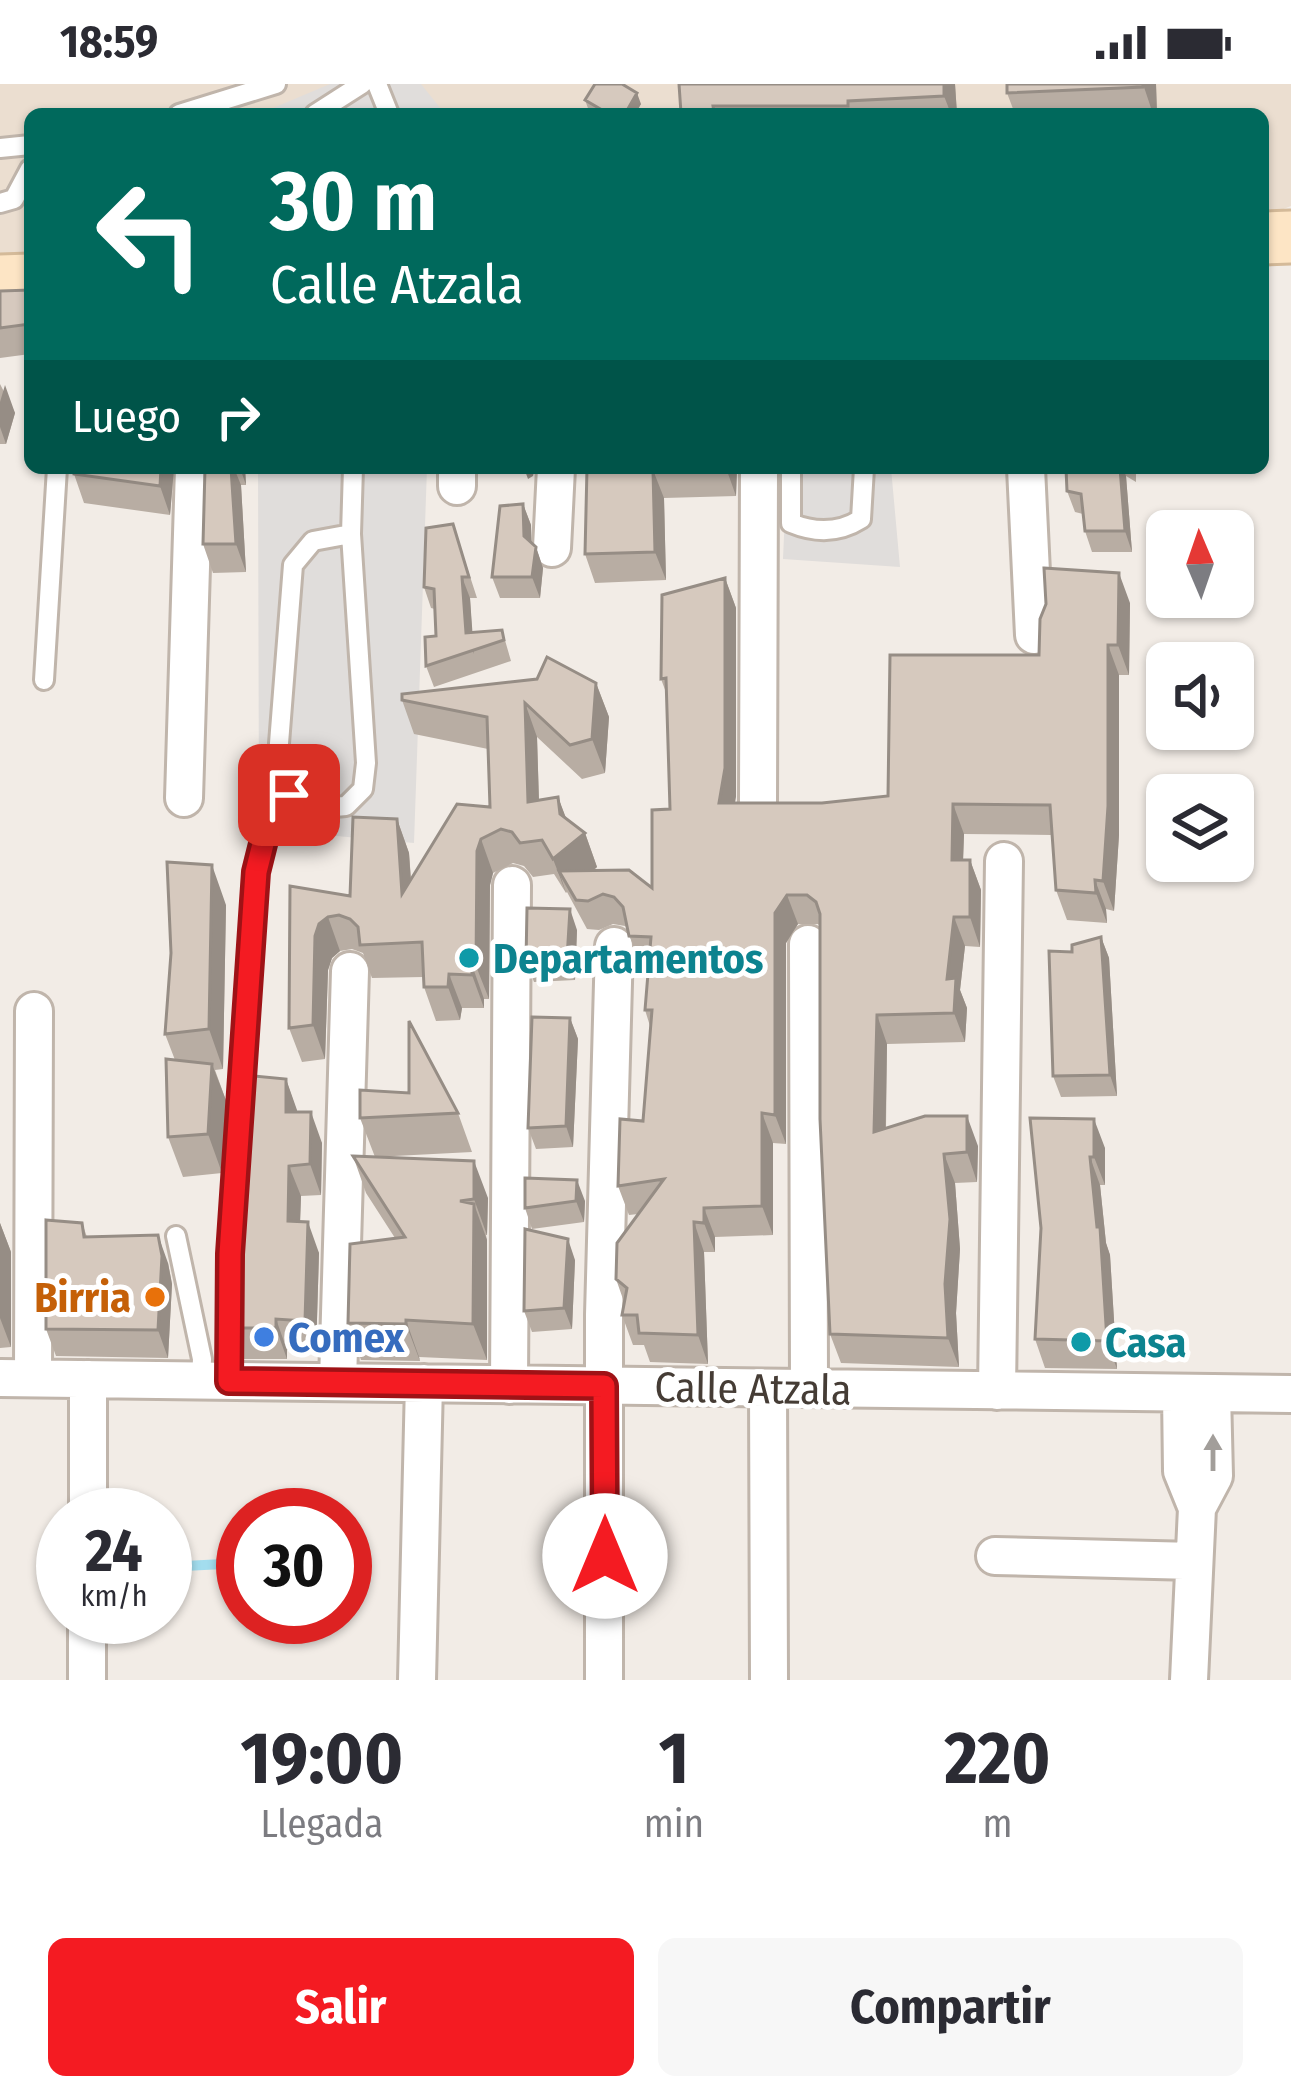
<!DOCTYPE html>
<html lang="es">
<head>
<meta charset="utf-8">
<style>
	body { margin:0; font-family:"Fira Sans Condensed",sans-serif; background:#f7f7f7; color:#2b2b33; height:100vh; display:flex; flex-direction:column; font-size:45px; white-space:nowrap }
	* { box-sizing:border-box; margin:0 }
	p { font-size:39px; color:#7c7c81 }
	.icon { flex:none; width:66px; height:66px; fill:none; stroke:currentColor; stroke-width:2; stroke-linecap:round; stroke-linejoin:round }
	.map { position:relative; height:1596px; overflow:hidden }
	.sheet { display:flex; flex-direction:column; background:#fff; flex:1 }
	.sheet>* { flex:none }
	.guide { position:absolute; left:24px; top:24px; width:1245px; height:366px; border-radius:18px; box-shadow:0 3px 9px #0004; background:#00695c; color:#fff; overflow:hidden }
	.needle { width:78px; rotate:358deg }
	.buttons { position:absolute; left:1146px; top:426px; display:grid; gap:24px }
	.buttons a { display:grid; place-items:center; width:108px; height:108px; border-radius:18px; background:#fff; box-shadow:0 3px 9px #0004; font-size:60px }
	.speed { position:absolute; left:36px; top:1404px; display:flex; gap:24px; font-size:60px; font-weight:700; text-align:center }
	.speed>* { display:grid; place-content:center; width:156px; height:156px; border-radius:50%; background:#fff; box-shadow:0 3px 9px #0004; line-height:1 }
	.speed small { font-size:30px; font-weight:400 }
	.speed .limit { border:18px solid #d22; background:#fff; color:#111 }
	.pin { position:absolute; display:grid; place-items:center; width:102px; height:102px; color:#fff; margin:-51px; border-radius:24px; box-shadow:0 6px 18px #0006 }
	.me { position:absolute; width:132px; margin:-66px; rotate:0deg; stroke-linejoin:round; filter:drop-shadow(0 0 9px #0008) }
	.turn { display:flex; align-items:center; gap:42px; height:252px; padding:0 48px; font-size:54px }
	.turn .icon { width:156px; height:156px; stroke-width:2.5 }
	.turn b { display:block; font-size:84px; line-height:102px }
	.then { display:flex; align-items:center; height:114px; padding:0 48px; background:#0003; gap:24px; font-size:45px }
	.eta { display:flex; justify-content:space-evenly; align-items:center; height:204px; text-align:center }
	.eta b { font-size:72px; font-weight:700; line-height:84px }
	.button { display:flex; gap:24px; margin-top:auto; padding:24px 48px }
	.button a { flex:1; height:138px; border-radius:18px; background:#f41b22; color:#fff; font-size:48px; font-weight:700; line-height:138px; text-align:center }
	.button a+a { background:#f7f7f7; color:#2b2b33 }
	.status { display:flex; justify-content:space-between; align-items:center; height:84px; padding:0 60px; background:#fff; direction:ltr }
	.status svg { height:33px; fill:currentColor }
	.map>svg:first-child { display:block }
	.education { fill:#ebded0 }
	.parking { fill:#e0dddb }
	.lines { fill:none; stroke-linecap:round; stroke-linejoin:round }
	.stream { stroke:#a3ddee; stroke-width:10 }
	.lane-casing { stroke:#c0b5ab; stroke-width:24 }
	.street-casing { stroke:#c0b5ab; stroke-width:42 }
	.secondary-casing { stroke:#d4ba99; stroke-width:57 }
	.lane { stroke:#fff; stroke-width:18 }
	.street { stroke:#fff; stroke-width:36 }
	.secondary { stroke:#fde5c5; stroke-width:51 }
	.wall { fill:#b8ada3 }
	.shaded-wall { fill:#968d85 }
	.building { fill:#d6c9be; stroke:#968d85; stroke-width:3 }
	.oneway { fill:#a29e9a }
	.route-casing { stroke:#9f1216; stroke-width:30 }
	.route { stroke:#f41b22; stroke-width:21 }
	.culture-dot { fill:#0f9aa8; stroke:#fff; stroke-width:4.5 }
	.food-dot { fill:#e8710a; stroke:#fff; stroke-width:4.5 }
	.shop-dot { fill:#3f7fe0; stroke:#fff; stroke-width:4.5 }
	.labels { text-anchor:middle; stroke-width:10; stroke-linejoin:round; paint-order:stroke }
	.culture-label { font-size:42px; font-weight:bold; fill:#0d838f; stroke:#fff; text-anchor:start }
	.food-label { font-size:42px; font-weight:bold; fill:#c56008; stroke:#fff; text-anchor:end }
	.shop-label { font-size:42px; font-weight:bold; fill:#366cbe; stroke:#fff; text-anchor:start }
	.street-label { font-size:42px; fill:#453c35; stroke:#fff }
</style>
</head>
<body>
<div class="status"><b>18:59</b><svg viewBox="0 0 49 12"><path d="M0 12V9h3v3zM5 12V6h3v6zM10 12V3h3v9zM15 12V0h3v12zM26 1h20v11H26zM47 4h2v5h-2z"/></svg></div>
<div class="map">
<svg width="1291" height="1596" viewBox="0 0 1291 1596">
	<rect width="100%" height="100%" fill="#f2ece6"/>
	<!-- education -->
	<path class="education" d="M 0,0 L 1291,0 L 1291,122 L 1263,133 L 1263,30 L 30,30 L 30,181 L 0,181 Z"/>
	<!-- parking -->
	<path class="parking" d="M 330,0 L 421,0 L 445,30 L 259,30 Z
		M 258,384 L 427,384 L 414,759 L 259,745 Z
		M 787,384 L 891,384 L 900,483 L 783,475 Z"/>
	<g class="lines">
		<!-- stream -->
		<path class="stream" d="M 345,1466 L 347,1466
			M 165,1483 L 243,1479"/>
		<defs>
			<path id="lane" d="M 377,0 L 389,30
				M 179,30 L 276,0
				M 315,30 L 362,0
				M 0,64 L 30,61
				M 0,119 L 14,115 L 30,85
				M 791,384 L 791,439 C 815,449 839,449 861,435 L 864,384
				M 351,450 L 313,457 L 293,481 L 277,685 C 294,722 307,725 346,722 L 363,705 L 366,679 L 351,450 L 353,384
				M 44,596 L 57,384
				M 176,1152 L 202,1275 L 201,1296
				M 229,1297 L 230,1170 L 256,788 L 268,740 L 289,711"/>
			<path id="street" d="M 1026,384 L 1034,551
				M 457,402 L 457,384
				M 552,464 L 556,384
				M 184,714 L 194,384
				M 758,718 L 759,384
				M 808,860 L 809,1304
				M 0,1294 L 1291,1310
				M 33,1294 L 34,927
				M 338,1298 L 350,887
				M 509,1301 L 512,801
				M 768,1304 L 769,1596
				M 997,1307 L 1004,777
				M 1181,1309 L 1182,1387 L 1197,1424 L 1189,1596
				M 1197,1424 L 1214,1392 L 1212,1309
				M 88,1431 L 88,1295
				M 995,1472 L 1194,1477
				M 87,1596 L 87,1533
				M 417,1596 L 424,1299
				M 604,1596 L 604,1231 L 614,862"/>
			<path id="secondary" d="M 1263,154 L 1291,153
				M 0,197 L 30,196"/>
		</defs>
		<!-- lane casing -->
		<use href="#lane" class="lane-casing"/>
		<!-- street casing -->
		<use href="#street" class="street-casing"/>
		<!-- secondary casing -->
		<use href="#secondary" class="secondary-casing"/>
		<!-- lane -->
		<use href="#lane" class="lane"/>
		<!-- street -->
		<use href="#street" class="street"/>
		<!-- secondary -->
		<use href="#secondary" class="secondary"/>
	</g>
	<!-- wall -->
	<path class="wall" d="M 679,0 L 955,0 L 957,30 L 681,30 Z
		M 1156,0 L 1157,30 L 1015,30 L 1007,9 Z
		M 585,16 L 641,20 L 635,30 L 595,30 L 589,27 Z
		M 30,206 L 30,270 L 0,274 L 0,207 Z
		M 0,300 L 15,329 L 6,360 L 0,360 Z
		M 74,384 L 174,384 L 170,431 L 84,419 L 74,390 Z
		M 205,384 L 245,384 L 246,401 L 241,401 L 246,488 L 213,489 L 203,460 Z
		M 587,384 L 737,384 L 736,412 L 664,414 L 666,496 L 595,499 L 585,470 Z
		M 1066,384 L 1136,384 L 1136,398 L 1126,392 L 1132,468 L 1092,468 L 1085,447 L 1083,430 L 1075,428 L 1067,407 Z
		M 523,420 L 531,441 L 531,459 L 536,463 L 543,484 L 540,514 L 500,514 L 492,493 Z
		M 453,440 L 477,514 L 470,514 L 472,549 L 502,546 L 511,577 L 434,603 L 426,582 L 436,552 L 435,525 L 431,524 L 424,503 Z
		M 725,494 L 736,524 L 735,719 L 822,719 L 888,712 L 1039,571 L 1130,519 L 1129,591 L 1119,591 L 1119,751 L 1114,827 L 1106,825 L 1107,839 L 1067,836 L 1056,806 L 1052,751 L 964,750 L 963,776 L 970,776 L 981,806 L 980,863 L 965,862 L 960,906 L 967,924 L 965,958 L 887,960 L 886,1044 L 978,1062 L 977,1098 L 955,1099 L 960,1165 L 956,1229 L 959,1283 L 841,1279 L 830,1250 L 820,842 L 818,840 L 798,840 L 786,859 L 786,1060 L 773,1059 L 773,1151 L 715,1153 L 715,1168 L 704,1168 L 708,1280 L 650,1278 L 644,1261 L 633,1261 L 622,1231 L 624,1218 L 616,1195 L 638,1130 L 629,1131 L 618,1102 L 643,1037 L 650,942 L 645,926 L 648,882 L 639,881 L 628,845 L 625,842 L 613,840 L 599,846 L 587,845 L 567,808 L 566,809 L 554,790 L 533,793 L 524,782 L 513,779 L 493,789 L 490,801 L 489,915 L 484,915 L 484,924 L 462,924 L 460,936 L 436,937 L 424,903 L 423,893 L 372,894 L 363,869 L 352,865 L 340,867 L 332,874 L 328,886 L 325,975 L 302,978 L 289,944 L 290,802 L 350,812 L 397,735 L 409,769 L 411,795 L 490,723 L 488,665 L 414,650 L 402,616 L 596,599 L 609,633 L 605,689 L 582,695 L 537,653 L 539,716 L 558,713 L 566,735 L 585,749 L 597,783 L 594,786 L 652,804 L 670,725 L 667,611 L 661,595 Z
		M 226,821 L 223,985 L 215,986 L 227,1019 L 222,1089 L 183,1093 L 168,1053 L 175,976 L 165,950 Z
		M 577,846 L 575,896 L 534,898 L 526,877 Z
		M 1101,853 L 1109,874 L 1117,1012 L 1061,1013 L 1053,992 L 1072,868 Z
		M 570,934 L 578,955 L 573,1063 L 536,1065 L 528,1044 Z
		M 286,995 L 297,1028 L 322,1059 L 321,1111 L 301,1112 L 300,1137 L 319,1169 L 316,1268 L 287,1266 L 287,1275 L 243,1275 L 231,1244 Z
		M 458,1029 L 472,1068 L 375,1073 L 360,1034 Z
		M 1030,1034 L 1105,1064 L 1105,1101 L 1100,1101 L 1106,1159 L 1110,1171 L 1117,1285 L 1045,1284 L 1035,1255 L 1041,1144 Z
		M 353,1072 L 488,1114 L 487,1151 L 486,1151 L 487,1156 L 487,1276 L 419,1273 L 420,1277 L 361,1276 L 348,1239 L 395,1154 L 366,1109 Z
		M 525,1094 L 585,1117 L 584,1138 L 532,1145 L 525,1124 Z
		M 0,1139 L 11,1168 L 11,1263 L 0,1264 Z
		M 82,1139 L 87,1153 L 168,1179 L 172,1200 L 168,1274 L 56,1272 L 46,1245 Z
		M 575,1176 L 572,1245 L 532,1248 L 524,1227 Z"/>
	<!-- shaded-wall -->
	<path class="shaded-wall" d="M 944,0 L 955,0 L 957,30 L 951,30 L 944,12 Z
		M 1143,0 L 1156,0 L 1157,30 L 1153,30 Z
		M 637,9 L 641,20 L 635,30 L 625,30 Z
		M 5,301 L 15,329 L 6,360 L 0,343 L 0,318 Z
		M 161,384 L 174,384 L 170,431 L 160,402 Z
		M 231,384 L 234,384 L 241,401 L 246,488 L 236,460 Z
		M 240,384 L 245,384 L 246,401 Z
		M 524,384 L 535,384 L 533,392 L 528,395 Z
		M 726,384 L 737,384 L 736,412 Z
		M 1120,384 L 1123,384 L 1126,392 L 1132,468 L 1125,447 Z
		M 653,386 L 664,414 L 666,496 L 655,468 Z
		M 523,420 L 531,441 L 532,473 L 524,452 Z
		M 536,463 L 543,484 L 540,514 L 532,493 Z
		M 1119,489 L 1130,519 L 1129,591 L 1118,561 Z
		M 462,493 L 470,514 L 474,570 L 466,549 Z
		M 725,494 L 736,524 L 736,713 L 730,748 L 719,719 Z
		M 1108,561 L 1119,591 L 1119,751 L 1114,827 L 1103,797 Z
		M 596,599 L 609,633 L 605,689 L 592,655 Z
		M 525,619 L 537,653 L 540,752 L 528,718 Z
		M 558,713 L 571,747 L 585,749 L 597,783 L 570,805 L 559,787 L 566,809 L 553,775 L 560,730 Z
		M 953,720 L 964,750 L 962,806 L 952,776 Z
		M 397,735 L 409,769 L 414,844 L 402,810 Z
		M 481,755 L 493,789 L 490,801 L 489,915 L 476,882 L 477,767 Z
		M 970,776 L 981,806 L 980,863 L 970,833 Z
		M 212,781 L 226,821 L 223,985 L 209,945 Z
		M 1095,796 L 1106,825 L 1107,839 L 1096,809 Z
		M 787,811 L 798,840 L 786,859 L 786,1060 L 775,1031 L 775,829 Z
		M 570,825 L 577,846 L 575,896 L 567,875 Z
		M 328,833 L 340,867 L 332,874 L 328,886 L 325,975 L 313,941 L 315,852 L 319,840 Z
		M 954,833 L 965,862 L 960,906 L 967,924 L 965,958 L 954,929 L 947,895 Z
		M 1101,853 L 1109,874 L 1117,1012 L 1110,991 Z
		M 472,881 L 484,915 L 484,924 L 472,891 Z
		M 449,890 L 462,924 L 460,936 L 448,903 Z
		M 877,931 L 887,960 L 885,1077 L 874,1048 Z
		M 570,934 L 578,955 L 573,1063 L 566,1042 Z
		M 212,980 L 227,1019 L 222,1089 L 208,1050 Z
		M 286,995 L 297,1026 L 298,1059 L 286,1028 Z
		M 311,1028 L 322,1059 L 321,1111 L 310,1080 Z
		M 762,1029 L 773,1059 L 773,1151 L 762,1122 Z
		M 967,1032 L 978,1062 L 977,1098 L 967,1068 Z
		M 1094,1035 L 1105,1064 L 1105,1101 L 1094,1073 Z
		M 944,1070 L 955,1099 L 960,1165 L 956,1229 L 959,1283 L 948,1254 L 945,1200 Z
		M 1090,1073 L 1100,1101 L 1106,1159 L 1110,1171 L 1117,1285 L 1107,1257 Z
		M 474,1077 L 488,1114 L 487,1151 L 474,1115 Z
		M 289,1082 L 301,1112 L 299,1168 L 288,1137 Z
		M 577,1096 L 585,1117 L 584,1138 L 576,1117 Z
		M 474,1120 L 487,1156 L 487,1276 L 473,1240 Z
		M 704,1124 L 715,1153 L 715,1168 L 704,1139 Z
		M 308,1138 L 319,1169 L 316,1268 L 305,1237 Z
		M 694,1138 L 704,1168 L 708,1280 L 698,1251 Z
		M 0,1139 L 11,1168 L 11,1263 L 0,1234 Z
		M 158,1151 L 168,1179 L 172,1200 L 168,1274 L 158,1246 Z
		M 568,1155 L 575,1176 L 572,1245 L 564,1224 Z
		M 276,1235 L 287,1266 L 287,1275 L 276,1244 Z
		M 406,1236 L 419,1273 L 420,1277 L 406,1240 Z"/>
	<!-- building -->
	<path class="building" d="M 595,0 L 622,0 L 637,9 L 625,30 L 609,30 L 585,16 Z
		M 679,0 L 944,0 L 944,12 L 848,17 L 848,22 L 713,22 L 714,28 L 681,29 Z
		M 1007,0 L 1143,0 L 1143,3 L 1007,9 Z
		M 30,206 L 30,240 L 0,244 L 0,207 Z
		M 74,384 L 161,384 L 160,402 L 74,390 Z
		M 205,384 L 231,384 L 236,460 L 203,460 Z
		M 587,384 L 710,384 L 653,386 L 655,468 L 585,470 Z
		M 1066,384 L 1120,384 L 1125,447 L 1085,447 L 1081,410 L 1067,407 Z
		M 523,420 L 524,452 L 536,463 L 532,493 L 492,493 L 500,422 Z
		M 453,440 L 469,493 L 462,493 L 466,549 L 502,546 L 504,556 L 426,582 L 425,553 L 436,552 L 434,505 L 424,503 L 426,444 Z
		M 1044,484 L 1119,489 L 1118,561 L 1108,561 L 1108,722 L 1103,797 L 1095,796 L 1096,809 L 1056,806 L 1050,721 L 953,720 L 952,776 L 970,776 L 970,833 L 954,833 L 947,895 L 956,894 L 954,929 L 877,931 L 874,1048 L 925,1032 L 967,1032 L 967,1068 L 944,1070 L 950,1135 L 945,1200 L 948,1254 L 830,1250 L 820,1035 L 820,830 L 816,818 L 807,811 L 787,811 L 775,829 L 775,1031 L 762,1029 L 762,1122 L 704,1124 L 704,1139 L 694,1138 L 698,1251 L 639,1249 L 637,1231 L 622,1231 L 627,1204 L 616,1195 L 617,1159 L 664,1095 L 618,1102 L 620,1035 L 643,1037 L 652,926 L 645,926 L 651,853 L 629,852 L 623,823 L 614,813 L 603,810 L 588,817 L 576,816 L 559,787 L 629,786 L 652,804 L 652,726 L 670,725 L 666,594 L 661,595 L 662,511 L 725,494 L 725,684 L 719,719 L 822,719 L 888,712 L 890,571 L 1039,571 L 1040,535 L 1046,520 Z
		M 547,573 L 596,599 L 592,655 L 570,661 L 525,619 L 528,718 L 558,713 L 560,730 L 585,749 L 553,775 L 542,756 L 520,759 L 512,748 L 501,745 L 481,755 L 477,767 L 476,882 L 472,881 L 472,891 L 449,890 L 448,903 L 424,903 L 422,858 L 360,861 L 358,843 L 350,835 L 339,831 L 328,833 L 319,840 L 315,852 L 313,941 L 289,944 L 290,802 L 350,812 L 353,733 L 397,735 L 402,810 L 457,720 L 490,723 L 487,633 L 402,616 L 402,610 L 537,595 Z
		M 167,778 L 212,781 L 209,945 L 165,950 L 171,869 Z
		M 527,824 L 570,825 L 567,875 L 526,877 Z
		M 1101,853 L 1110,991 L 1053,992 L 1049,867 L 1072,868 L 1072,861 Z
		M 532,933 L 570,934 L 566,1042 L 528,1044 Z
		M 409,937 L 458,1029 L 360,1034 L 360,1006 L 409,1009 Z
		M 166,975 L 212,980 L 208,1050 L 168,1053 Z
		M 242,991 L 286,995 L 286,1028 L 311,1028 L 310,1080 L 289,1082 L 288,1137 L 308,1138 L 305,1237 L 276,1235 L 276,1244 L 231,1244 Z
		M 1030,1034 L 1094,1035 L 1094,1073 L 1090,1073 L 1097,1143 L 1100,1143 L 1107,1257 L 1035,1255 L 1041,1144 Z
		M 353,1072 L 474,1077 L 474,1115 L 460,1117 L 474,1120 L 473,1240 L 406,1236 L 406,1240 L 348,1239 L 350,1160 L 405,1153 Z
		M 525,1094 L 577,1096 L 576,1117 L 525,1124 Z
		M 46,1136 L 82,1139 L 84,1153 L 158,1151 L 162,1172 L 158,1246 L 46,1245 Z
		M 525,1145 L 568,1155 L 564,1224 L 524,1227 Z"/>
	<!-- one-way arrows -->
	<defs><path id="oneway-solid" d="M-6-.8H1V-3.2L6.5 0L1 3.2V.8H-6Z" transform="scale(3)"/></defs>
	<use class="oneway" href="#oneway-solid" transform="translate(1213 1369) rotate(-90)"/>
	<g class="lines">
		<defs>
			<path id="route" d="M 289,711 L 268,740 L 256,788 L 230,1170 L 229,1297 L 604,1302 L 605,1472"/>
		</defs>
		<!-- route casing -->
		<use href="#route" class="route-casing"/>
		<!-- route -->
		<use href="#route" class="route"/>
	</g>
	<!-- markers -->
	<g class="culture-dot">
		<circle cx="469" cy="874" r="12"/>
		<circle cx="1081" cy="1258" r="12"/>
	</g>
	<circle class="food-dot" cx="155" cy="1213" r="12"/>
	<circle class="shop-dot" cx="264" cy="1253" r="12"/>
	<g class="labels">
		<!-- culture labels -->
		<g class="culture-label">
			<text x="493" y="889">Departamentos</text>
			<text x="1105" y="1273">Casa</text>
		</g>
		<!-- food labels -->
		<g class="food-label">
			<text x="131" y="1228">Birria</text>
		</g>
		<!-- shop labels -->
		<g class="shop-label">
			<text x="288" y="1268">Comex</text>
		</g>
		<!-- street labels -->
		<g class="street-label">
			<text transform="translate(753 1304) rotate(1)" y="15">Calle Atzala</text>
		</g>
	</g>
</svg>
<div class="buttons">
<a><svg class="needle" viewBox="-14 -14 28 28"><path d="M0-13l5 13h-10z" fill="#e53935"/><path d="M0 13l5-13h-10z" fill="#7c7c81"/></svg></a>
<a><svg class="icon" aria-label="sound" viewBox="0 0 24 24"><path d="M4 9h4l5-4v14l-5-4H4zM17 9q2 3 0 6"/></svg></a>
<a><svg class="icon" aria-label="layers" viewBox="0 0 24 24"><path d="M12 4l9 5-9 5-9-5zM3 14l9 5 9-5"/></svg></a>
</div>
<div class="speed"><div>24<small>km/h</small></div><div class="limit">30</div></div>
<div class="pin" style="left:289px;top:711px;background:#d93025"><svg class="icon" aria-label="arrive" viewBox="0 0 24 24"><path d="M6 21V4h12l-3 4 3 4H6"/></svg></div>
<svg class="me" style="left:605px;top:1472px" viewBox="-20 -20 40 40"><circle r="19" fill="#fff"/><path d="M0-13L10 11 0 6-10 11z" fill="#f41b22"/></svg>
<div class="guide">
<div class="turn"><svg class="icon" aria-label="left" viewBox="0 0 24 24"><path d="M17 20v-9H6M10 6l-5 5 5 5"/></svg><div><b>30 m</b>Calle Atzala</div></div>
<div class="then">Luego<svg class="icon" aria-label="right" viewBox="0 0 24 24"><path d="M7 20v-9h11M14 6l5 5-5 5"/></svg></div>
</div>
</div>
<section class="sheet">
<div class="eta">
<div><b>19:00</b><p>Llegada</p></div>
<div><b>1</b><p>min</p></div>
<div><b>220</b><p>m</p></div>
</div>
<div class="button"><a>Salir</a><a>Compartir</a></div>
</section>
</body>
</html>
